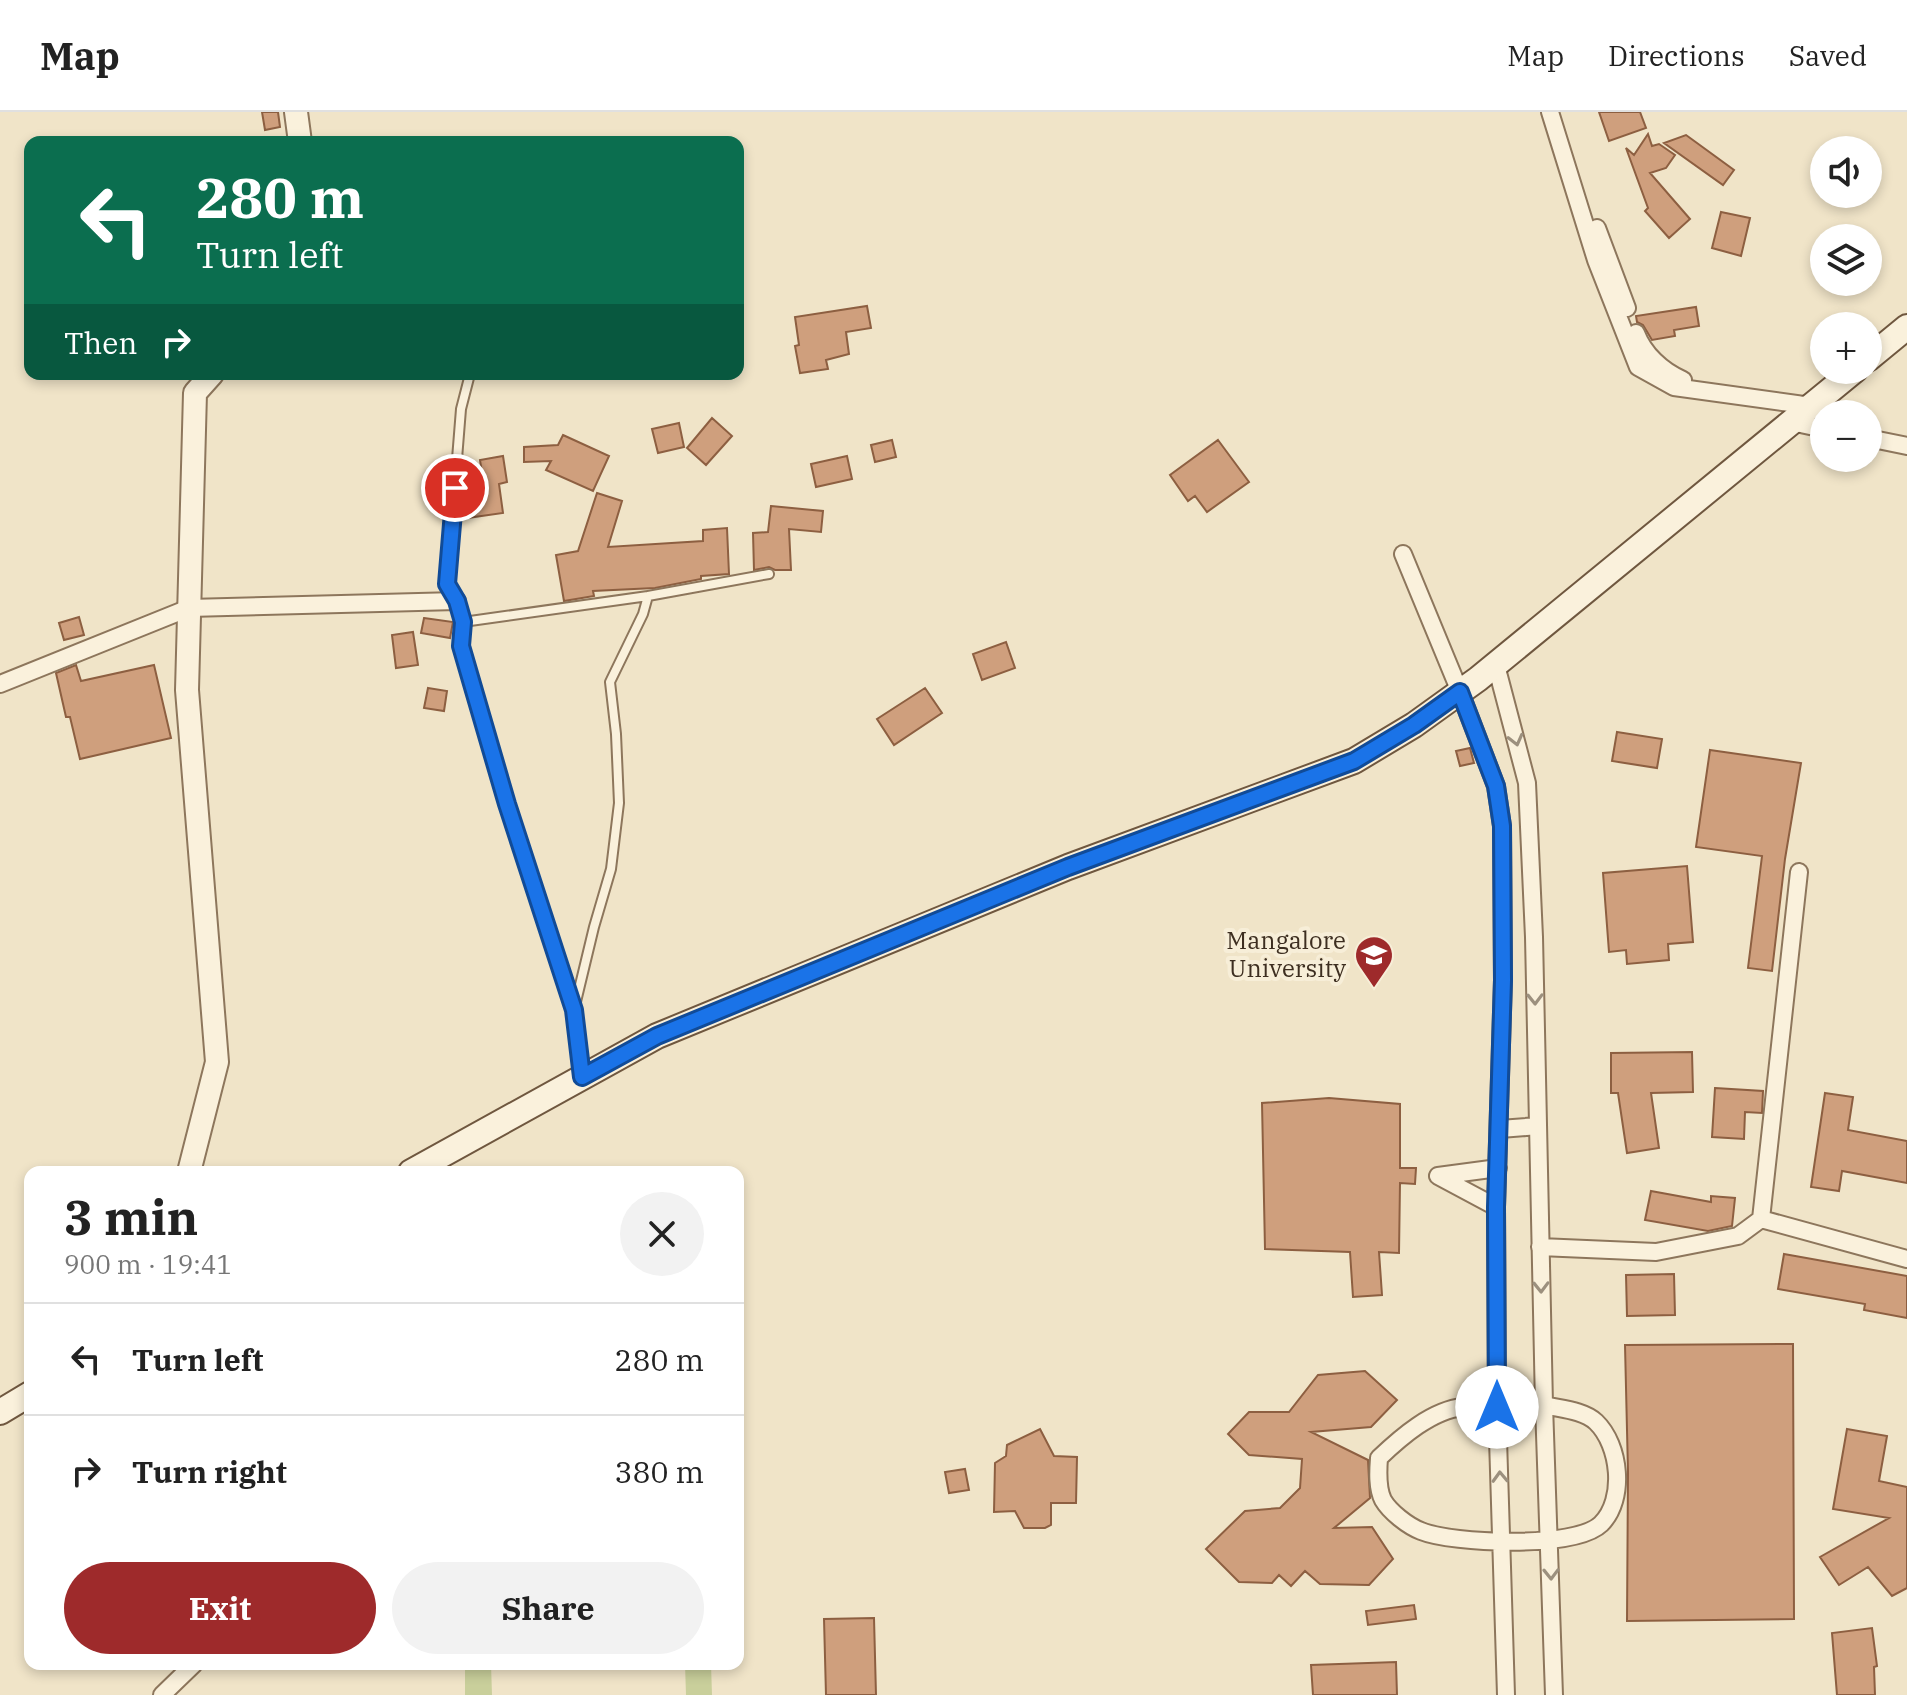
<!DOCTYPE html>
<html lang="en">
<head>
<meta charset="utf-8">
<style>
	body { margin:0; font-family:"IBM Plex Serif",serif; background:#f2f2f2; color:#222; height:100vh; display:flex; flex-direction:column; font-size:30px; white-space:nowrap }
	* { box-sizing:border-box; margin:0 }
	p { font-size:26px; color:#767676 }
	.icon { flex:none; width:44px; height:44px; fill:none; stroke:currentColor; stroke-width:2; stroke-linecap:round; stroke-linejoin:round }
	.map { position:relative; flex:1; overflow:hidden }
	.drawer { position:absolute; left:24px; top:1054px; width:720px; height:504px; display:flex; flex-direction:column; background:#fff; border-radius:16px; box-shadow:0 4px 12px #0003 }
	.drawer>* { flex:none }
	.hud { position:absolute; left:24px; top:24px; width:720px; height:244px; border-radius:16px; box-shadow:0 4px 12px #0003; background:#0b6e4f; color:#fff; overflow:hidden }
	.controls { position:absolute; left:1810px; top:24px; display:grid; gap:16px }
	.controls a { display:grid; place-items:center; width:72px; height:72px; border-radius:50%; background:#fff; box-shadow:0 4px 12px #0003; font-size:40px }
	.pin { position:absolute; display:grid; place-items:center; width:68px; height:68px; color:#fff; margin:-34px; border:4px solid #fff; border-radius:50%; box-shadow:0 2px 8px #0007 }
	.me { position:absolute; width:88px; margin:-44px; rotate:0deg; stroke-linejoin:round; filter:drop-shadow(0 0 6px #0008) }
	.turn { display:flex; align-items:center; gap:28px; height:168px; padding:0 40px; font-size:36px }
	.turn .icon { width:104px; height:104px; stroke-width:2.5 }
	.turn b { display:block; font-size:56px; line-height:68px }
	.then { display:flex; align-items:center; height:76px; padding:0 40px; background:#0003; gap:16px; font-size:30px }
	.round { display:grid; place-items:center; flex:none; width:84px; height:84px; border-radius:42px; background:#f2f2f2 }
	.headline { display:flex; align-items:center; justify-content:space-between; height:136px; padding:0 40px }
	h1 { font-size:48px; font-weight:800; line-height:60px }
	.cta { display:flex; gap:16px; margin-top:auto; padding:16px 40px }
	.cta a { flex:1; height:92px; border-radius:48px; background:#9e2a2b; color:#fff; font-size:32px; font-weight:800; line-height:92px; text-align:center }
	.cta a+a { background:#f2f2f2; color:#222 }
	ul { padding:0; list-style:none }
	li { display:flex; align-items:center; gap:24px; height:112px; padding:0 40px; border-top:2px solid #e0e0e0 }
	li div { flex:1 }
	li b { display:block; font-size:30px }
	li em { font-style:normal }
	header { display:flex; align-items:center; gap:48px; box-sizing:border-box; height:112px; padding:0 40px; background:#fff; border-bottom:2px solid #e0e0e0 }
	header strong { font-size:38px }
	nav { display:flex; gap:44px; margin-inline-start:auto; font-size:28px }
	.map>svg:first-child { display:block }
	.park { fill:#c9cf9b }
	.building { fill:#cf9f7d; stroke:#8d5f41; stroke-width:2 }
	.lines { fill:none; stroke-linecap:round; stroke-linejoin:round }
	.service-casing { stroke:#8d765c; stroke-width:12 }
	.minor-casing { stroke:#8d765c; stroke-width:20 }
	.tertiary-casing { stroke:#8d765c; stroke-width:26 }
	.secondary-casing { stroke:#6f573f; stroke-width:28 }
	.service { stroke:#faf1dc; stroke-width:8 }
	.minor { stroke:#faf1dc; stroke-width:16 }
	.tertiary { stroke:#faf1dc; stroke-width:22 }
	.secondary { stroke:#faf1dc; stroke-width:24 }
	.oneway { stroke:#9c907e }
	.route-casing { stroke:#114b97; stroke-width:20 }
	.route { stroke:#1a73e8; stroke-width:14 }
	.labels { text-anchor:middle; stroke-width:8; stroke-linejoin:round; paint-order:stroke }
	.poi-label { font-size:24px; fill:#3d2e20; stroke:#f7eed8; text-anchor:end }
</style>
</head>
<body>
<header>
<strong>Map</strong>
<nav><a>Map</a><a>Directions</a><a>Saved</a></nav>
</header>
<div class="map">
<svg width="1907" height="1583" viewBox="0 0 1907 1583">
	<rect width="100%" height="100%" fill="#f0e4c8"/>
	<!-- park -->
	<path class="park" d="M 465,1552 L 491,1552 L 492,1583 L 465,1583 Z
		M 685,1552 L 711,1552 L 712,1583 L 686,1583 Z"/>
	<!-- building -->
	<path class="building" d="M 262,0 L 278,0 L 280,15 L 265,18 Z
		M 1599,0 L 1640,0 L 1646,16 L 1609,29 Z
		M 1648,22 L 1652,34 L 1659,32 L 1675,43 L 1666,56 L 1650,61 L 1690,107 L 1669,126 L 1645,99 L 1648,96 L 1626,36 L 1634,43 Z
		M 1686,23 L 1734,58 L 1723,73 L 1664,31 Z
		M 1721,100 L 1750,106 L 1741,144 L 1712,136 Z
		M 867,194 L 871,216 L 846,220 L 849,242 L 826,248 L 828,257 L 800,261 L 795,234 L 799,233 L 795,205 Z
		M 1696,195 L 1699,214 L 1674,218 L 1675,224 L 1652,228 L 1643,213 L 1637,210 L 1636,204 Z
		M 712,306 L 732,324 L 706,353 L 687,336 Z
		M 679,311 L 684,335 L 658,341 L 652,317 Z
		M 563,323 L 609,344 L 593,379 L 546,358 L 551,349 L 524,350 L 524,335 L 558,333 Z
		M 892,328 L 896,345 L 875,350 L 871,333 Z
		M 1218,328 L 1249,370 L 1207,400 L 1195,384 L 1188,389 L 1170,363 Z
		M 503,344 L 507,370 L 499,372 L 503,401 L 467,406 L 464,385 L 485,381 L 480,348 Z
		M 847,344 L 852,367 L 816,375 L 811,352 Z
		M 597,381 L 622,389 L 608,435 L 703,429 L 703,418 L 727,416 L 729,462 L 701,464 L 701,467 L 655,476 L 593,479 L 594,484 L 564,489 L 556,443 L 578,439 Z
		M 771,394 L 823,399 L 821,420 L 789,417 L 791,458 L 775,458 L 769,455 L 754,458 L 753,421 L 768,420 Z
		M 79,505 L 84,523 L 64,528 L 59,511 Z
		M 424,506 L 453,510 L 450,526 L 421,521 Z
		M 413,520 L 418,553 L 396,556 L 392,523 Z
		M 1006,530 L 1015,556 L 982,568 L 973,542 Z
		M 76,553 L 81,569 L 154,553 L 171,626 L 80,647 L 70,605 L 66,605 L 56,561 Z
		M 428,576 L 447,579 L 444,599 L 424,596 Z
		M 925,576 L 942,601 L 894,633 L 877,607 Z
		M 1617,620 L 1662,627 L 1657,656 L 1612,649 Z
		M 1470,636 L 1474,651 L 1460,654 L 1456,639 Z
		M 1710,638 L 1801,651 L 1785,747 L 1772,859 L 1748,856 L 1762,744 L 1696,735 Z
		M 1687,754 L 1693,830 L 1668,832 L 1669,848 L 1627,852 L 1626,838 L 1609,840 L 1603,761 Z
		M 1692,940 L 1693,980 L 1651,981 L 1659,1036 L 1627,1041 L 1618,981 L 1611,981 L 1611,941 Z
		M 1715,976 L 1763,979 L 1762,1001 L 1745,1000 L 1744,1027 L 1712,1025 Z
		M 1825,981 L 1853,985 L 1848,1018 L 1907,1029 L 1907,1071 L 1842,1059 L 1839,1079 L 1811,1075 Z
		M 1329,986 L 1400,992 L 1400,1056 L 1416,1056 L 1415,1072 L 1400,1071 L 1399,1141 L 1379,1140 L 1382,1183 L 1353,1185 L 1350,1140 L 1265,1137 L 1262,991 Z
		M 1651,1079 L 1711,1090 L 1711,1084 L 1735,1086 L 1732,1114 L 1708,1119 L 1645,1108 Z
		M 1784,1142 L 1907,1164 L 1907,1206 L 1864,1198 L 1865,1192 L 1778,1177 Z
		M 1674,1162 L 1675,1203 L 1627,1204 L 1626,1163 Z
		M 1793,1232 L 1794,1507 L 1627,1509 L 1628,1360 L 1625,1233 Z
		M 1365,1259 L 1397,1288 L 1371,1315 L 1311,1320 L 1368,1348 L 1370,1386 L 1334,1416 L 1372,1415 L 1393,1447 L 1369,1473 L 1320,1472 L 1305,1459 L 1291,1474 L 1279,1463 L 1272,1471 L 1239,1470 L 1206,1437 L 1245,1399 L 1280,1396 L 1300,1376 L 1302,1347 L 1249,1343 L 1228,1322 L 1249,1300 L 1289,1300 L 1318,1263 Z
		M 1040,1317 L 1054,1344 L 1077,1345 L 1076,1391 L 1051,1391 L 1051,1413 L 1045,1416 L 1024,1416 L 1015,1399 L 994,1400 L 995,1351 L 1006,1344 L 1007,1333 Z
		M 1847,1317 L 1887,1324 L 1879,1369 L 1907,1375 L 1907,1476 L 1892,1484 L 1868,1455 L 1839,1473 L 1820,1445 L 1889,1406 L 1833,1397 Z
		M 965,1357 L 969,1378 L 949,1381 L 945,1360 Z
		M 1414,1493 L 1416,1507 L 1368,1513 L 1366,1499 Z
		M 874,1506 L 876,1583 L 826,1583 L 824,1507 Z
		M 1872,1516 L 1877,1554 L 1874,1555 L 1875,1583 L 1837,1583 L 1832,1521 Z
		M 1396,1550 L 1397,1583 L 1313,1583 L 1311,1553 Z"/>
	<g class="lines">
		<defs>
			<path id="service" d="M 470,262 L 461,297 L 447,472 C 459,494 463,509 461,534 L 507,692 L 574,898
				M 463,510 L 648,484
				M 581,961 L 574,898 L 594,815 L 611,757 L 619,691 L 616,622 L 610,570 L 643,502 L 648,484 L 769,462"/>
			<path id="minor" d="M 1550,0 L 1596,148 L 1638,255 L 1674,275 L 1811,294
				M 1597,116 L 1627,196
				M 1636,221 C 1644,242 1662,259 1683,268
				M 1791,310 L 1824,317
				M 1868,326 L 1907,334
				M 1403,442 L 1460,580 L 1496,674 L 1502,714 L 1503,868 L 1496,1095 L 1497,1295 L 1506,1583
				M 1496,553 L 1527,671 L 1534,825 L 1544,1293 L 1554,1583
				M 0,572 L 189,496 L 457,489
				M 1799,760 L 1761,1107 L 1907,1147
				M 1500,1017 L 1538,1014
				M 1496,1095 L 1438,1064 L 1498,1056
				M 1540,1135 L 1656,1140 L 1738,1124 L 1761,1107
				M 1544,1293 C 1560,1297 1583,1298 1596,1310 C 1620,1333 1626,1387 1601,1412 C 1575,1437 1453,1432 1421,1419 C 1408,1414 1390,1400 1383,1388 C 1377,1376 1378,1359 1379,1346 C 1401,1325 1432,1298 1463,1295 C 1489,1293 1517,1294 1544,1293 Z
				M 162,1583 L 194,1552"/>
			<path id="tertiary" d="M 296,0 L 300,30
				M 189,1060 L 217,950 L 187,578 L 195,281 L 212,262"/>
			<path id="secondary" d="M 1868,247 L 1907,215
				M 411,1060 L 657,924 L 1068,755 L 1354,649 L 1414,613 L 1478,567 L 1855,258
				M 0,1300 L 30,1282"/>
		</defs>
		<!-- service casing -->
		<use href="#service" class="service-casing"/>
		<!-- minor casing -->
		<use href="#minor" class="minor-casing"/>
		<!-- tertiary casing -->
		<use href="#tertiary" class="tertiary-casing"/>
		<!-- secondary casing -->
		<use href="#secondary" class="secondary-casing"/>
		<!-- service -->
		<use href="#service" class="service"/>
		<!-- minor -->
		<use href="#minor" class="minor"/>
		<!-- tertiary -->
		<use href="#tertiary" class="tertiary"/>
		<!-- secondary -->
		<use href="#secondary" class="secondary"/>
	</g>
	<!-- one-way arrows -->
	<defs><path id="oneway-chevron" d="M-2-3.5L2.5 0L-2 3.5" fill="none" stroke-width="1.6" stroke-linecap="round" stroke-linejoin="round" transform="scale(2)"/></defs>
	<g class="oneway">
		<use href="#oneway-chevron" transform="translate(1516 628) rotate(76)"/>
		<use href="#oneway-chevron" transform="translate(1535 887) rotate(89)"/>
		<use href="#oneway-chevron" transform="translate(1541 1175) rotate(89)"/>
		<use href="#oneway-chevron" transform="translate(1500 1365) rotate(-92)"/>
		<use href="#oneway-chevron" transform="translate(1551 1462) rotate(89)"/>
	</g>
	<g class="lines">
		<defs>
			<path id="route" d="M 455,376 L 447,472 L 457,489 L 463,510 L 461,534 L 507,692 L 574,898 L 582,965 L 657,924 L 1068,755 L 1354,649 L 1414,613 L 1460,580 L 1496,674 L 1502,714 L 1503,868 L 1496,1095 L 1497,1295"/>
		</defs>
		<!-- route casing -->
		<use href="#route" class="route-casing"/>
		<!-- route -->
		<use href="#route" class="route"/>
	</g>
	<!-- icons -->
	<defs>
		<symbol id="university-pin" viewBox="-11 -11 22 30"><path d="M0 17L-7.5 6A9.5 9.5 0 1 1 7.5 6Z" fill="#9e2a2b" stroke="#f7eed8"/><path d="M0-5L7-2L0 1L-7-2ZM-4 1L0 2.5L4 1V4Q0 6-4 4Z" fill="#fff"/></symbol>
	</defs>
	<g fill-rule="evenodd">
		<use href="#university-pin" x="1352" y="821" width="44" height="60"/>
	</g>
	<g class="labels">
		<!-- poi labels -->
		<g class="poi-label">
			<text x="1346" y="837">Mangalore<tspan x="1346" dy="28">University</tspan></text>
		</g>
	</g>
</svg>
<div class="controls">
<a><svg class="icon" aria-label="sound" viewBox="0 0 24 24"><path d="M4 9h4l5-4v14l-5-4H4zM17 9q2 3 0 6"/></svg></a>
<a><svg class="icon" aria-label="layers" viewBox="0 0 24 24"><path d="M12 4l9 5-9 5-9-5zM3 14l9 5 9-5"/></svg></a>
<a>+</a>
<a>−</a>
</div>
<div class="pin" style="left:455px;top:376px;background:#d93025"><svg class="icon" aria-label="arrive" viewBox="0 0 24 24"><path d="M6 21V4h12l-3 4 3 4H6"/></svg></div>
<svg class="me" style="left:1497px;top:1295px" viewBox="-20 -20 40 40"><circle r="19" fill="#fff"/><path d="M0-13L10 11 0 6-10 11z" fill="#1a73e8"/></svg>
<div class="hud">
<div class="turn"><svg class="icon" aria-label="left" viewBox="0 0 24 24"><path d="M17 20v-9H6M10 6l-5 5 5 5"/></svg><div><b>280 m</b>Turn left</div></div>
<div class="then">Then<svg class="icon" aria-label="right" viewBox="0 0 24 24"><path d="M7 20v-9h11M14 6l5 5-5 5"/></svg></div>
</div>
<section class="drawer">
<div class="headline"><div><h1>3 min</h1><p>900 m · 19:41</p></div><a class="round"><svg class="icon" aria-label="close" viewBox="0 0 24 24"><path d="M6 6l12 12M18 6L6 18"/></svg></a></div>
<ul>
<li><svg class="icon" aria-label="left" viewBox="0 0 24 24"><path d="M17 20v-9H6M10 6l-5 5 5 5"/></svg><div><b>Turn left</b></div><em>280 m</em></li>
<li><svg class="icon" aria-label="right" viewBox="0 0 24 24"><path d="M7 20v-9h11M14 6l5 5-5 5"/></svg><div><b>Turn right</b></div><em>380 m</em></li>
</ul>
<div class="cta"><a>Exit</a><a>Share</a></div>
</section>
</div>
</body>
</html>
